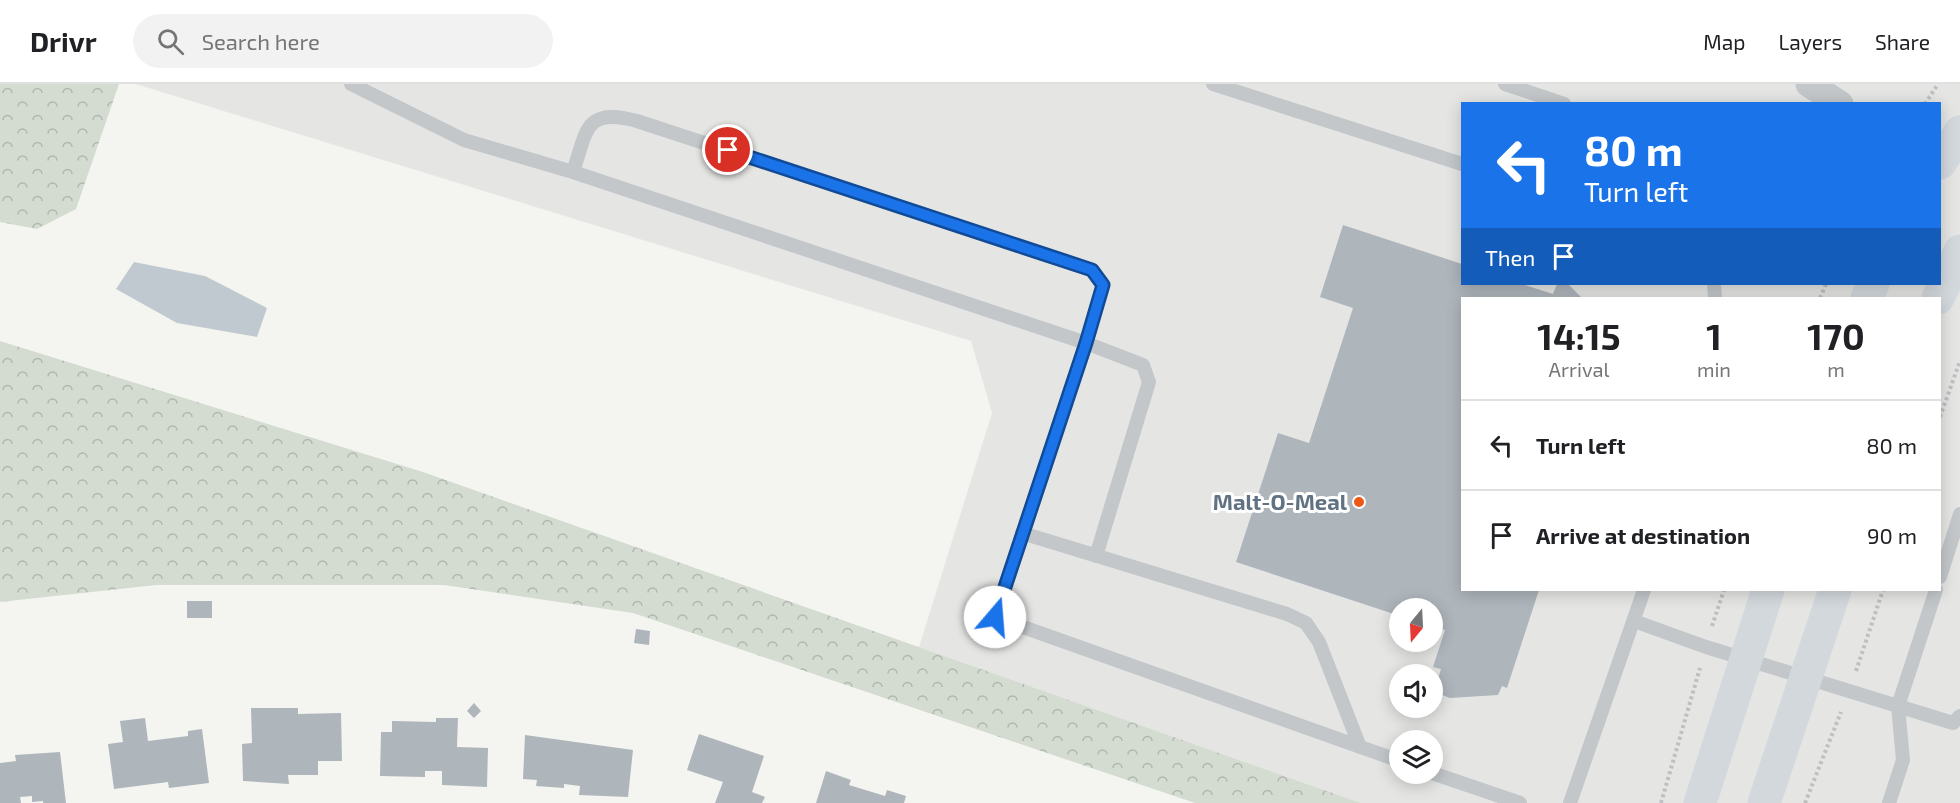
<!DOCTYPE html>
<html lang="en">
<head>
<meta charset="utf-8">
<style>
	body { margin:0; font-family:"Exo 2",sans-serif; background:#f2f2f2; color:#202124; height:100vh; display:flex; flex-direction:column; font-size:22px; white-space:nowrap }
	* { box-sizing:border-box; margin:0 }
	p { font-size:20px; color:#757577 }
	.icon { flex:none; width:33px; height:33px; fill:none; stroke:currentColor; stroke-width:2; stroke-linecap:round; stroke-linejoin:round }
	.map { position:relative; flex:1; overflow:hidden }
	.panel { position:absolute; left:1461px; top:213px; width:480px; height:294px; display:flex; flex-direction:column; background:#fff; border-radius:0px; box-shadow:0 3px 15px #0003 }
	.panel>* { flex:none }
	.banner { position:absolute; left:1461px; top:18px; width:480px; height:183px; border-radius:0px; box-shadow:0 3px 15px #0003; background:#1a73e8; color:#fff; overflow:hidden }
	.needle { width:39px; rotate:198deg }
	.buttons { position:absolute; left:1389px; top:514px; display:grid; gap:12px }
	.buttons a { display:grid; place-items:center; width:54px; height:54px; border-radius:50%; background:#fff; box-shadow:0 3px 15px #0003; font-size:30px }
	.pin { position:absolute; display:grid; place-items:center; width:51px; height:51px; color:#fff; margin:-26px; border:3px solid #fff; border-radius:50%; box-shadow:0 2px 6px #0007 }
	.me { position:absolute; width:66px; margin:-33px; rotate:18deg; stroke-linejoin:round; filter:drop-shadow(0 0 4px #0008) }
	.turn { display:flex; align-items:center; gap:21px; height:126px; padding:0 24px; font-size:27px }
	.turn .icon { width:78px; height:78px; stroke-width:2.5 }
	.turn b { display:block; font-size:42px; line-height:51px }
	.then { display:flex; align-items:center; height:57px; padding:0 24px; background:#0003; gap:12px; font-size:22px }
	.eta { display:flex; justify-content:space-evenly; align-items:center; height:102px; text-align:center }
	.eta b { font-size:36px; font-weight:700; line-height:42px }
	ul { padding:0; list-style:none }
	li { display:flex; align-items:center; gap:18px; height:90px; padding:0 24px; border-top:2px solid #e0e0e0 }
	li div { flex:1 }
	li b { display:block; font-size:22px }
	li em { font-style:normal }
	header { display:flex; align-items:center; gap:36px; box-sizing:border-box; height:84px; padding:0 30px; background:#fff; border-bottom:2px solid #e0e0e0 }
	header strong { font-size:28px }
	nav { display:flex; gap:33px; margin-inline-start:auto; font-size:21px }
	.search { width:420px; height:54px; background:#f2f2f2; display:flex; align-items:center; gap:15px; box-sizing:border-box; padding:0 21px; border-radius:33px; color:#757577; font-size:22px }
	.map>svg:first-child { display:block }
	.built { fill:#e5e6e4; fill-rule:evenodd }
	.forest { fill:url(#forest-crowns) }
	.water { fill:#bfc9cf }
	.building { fill:#aeb5bb }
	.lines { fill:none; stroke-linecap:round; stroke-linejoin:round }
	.path { stroke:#bdbfc1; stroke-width:4; stroke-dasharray:3 3; stroke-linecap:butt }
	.lane { stroke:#c3c7ca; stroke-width:14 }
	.street { stroke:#c3c7ca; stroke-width:27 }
	.secondary { stroke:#d2d8dc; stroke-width:33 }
	.route-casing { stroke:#114b97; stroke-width:15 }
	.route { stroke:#1a73e8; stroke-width:10 }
	.poi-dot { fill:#ee5817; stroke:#fff; stroke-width:2 }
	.labels { text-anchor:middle; stroke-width:6; stroke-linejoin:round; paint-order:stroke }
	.poi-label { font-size:22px; font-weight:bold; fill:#617283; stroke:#fff; text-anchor:end }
</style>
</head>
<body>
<header>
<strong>Drivr</strong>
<div class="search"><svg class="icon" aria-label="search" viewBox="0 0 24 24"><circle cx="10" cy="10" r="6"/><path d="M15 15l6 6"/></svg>Search here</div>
<nav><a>Map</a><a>Layers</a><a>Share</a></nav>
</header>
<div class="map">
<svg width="1960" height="719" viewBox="0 0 1960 719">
	<defs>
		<pattern id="forest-crowns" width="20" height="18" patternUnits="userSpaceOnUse" patternTransform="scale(1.5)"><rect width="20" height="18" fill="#d4dcd1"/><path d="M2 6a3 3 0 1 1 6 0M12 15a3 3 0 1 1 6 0" fill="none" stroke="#afb7af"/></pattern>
	</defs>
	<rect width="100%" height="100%" fill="#f4f5f0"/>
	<!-- built -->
	<path class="built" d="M 136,0 L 1960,0 L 1960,719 L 1361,719 L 919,563 L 992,329 L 971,257 ZM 1462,20 L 1940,20 L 1940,200 L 1462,200 ZM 1462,214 L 1940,214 L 1940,506 L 1462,506 ZM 1400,525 L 1432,525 L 1432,558 L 1400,558 ZM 1400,591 L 1432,591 L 1432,624 L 1400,624 ZM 1400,657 L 1432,657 L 1432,690 L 1400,690 Z"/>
	<!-- forest -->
	<path class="forest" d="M 0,0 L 119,0 L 76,125 L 37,145 L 0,138 Z
		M 0,257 L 423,388 L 1361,719 L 1195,719 L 633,529 L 444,501 L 156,501 L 0,518 Z"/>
	<!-- water -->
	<path class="water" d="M 134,178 L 205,192 L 267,224 L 257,253 L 177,239 L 116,205 Z"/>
	<!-- building -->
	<path class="building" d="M 1343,141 L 1462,180 L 1462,200 L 1522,200 L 1553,210 L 1557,200 L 1568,200 L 1582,214 L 1462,214 L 1462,506 L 1539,506 L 1507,604 L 1502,602 L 1498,611 L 1450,614 L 1434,608 L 1441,585 L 1433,583 L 1445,546 L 1432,542 L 1432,525 L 1400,525 L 1400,532 L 1236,478 L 1278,349 L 1309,359 L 1353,224 L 1320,213 Z
		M 187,517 L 212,517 L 212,534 L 187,534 Z
		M 636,545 L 650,547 L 649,561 L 634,559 Z
		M 474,619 L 481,627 L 474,634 L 467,627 Z
		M 251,624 L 298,624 L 298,630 L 341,629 L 342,677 L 318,677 L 318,691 L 288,691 L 289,700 L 243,697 L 242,660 L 252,659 Z
		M 145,634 L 148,657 L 188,652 L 188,647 L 202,645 L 209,699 L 169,704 L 168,698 L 114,705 L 108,660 L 123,658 L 120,637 Z
		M 436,634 L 458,634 L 457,663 L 488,664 L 487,703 L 442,701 L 442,687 L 425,687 L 425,693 L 380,692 L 381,648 L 392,648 L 392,637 L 436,638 Z
		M 699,650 L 764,672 L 752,708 L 765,713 L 762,719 L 715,719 L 723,698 L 687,686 Z
		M 525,651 L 633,666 L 628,713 L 579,711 L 580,702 L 564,700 L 564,704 L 536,702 L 537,696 L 523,695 Z
		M 60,668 L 66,719 L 43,719 L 43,717 L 32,718 L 32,712 L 20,713 L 21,719 L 0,719 L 0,679 L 16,677 L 15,671 Z
		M 826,687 L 851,696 L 849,701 L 885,712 L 887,706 L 906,712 L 904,719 L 816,719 Z"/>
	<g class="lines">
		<!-- path -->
		<path class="path" d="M 1925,20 L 1938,0
			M 1820,214 L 1826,200
			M 1940,333 L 1960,277
			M 1712,542 L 1724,506
			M 1856,587 L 1883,506
			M 1661,719 L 1700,584
			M 1805,719 L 1841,628"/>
		<!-- lane -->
		<path class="lane" d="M 351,0 L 464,56 L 573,88 L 1086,259 L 995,533 L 1400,677
			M 1213,0 L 1462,80
			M 1505,0 L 1564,20
			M 573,88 C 587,46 585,23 637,37 L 1092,186 L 1103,201 L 1086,259 L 1143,281 L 1149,298 L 1096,472
			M 1714,200 L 1715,214
			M 1022,449 L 1287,530 L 1306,539 L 1319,558 L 1360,663
			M 1940,493 L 1960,430
			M 1634,537 L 1706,563 L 1953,639 L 1960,632
			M 1432,689 L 1520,719
			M 1570,719 L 1644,506
			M 1889,719 L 1903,676 L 1898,622 L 1936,506"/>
		<!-- street -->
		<path class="street" d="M 1809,0 L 1840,20"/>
		<!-- secondary -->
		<path class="secondary" d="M 1940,79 L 1960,48
			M 1867,214 L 1873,200
			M 1938,214 L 1960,167
			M 1700,719 L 1768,506
			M 1764,719 L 1835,506"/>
	</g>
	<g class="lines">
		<defs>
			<path id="route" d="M 728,66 L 1092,186 L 1103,201 L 1086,259 L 995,533"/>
		</defs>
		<!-- route casing -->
		<use href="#route" class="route-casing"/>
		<!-- route -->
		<use href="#route" class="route"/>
	</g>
	<!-- markers -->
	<circle class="poi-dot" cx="1359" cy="418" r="6"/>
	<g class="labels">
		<!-- poi labels -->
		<g class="poi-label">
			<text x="1347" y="426">Malt-O-Meal</text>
		</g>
	</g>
</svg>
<div class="buttons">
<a><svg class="needle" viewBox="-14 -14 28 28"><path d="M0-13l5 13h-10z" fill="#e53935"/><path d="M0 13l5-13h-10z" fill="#757577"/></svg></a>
<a><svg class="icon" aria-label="sound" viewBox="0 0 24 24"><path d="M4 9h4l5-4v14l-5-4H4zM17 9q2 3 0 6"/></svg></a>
<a><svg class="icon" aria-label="layers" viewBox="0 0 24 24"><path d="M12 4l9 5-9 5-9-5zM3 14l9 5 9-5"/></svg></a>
</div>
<div class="pin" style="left:728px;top:66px;background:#d93025"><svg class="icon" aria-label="arrive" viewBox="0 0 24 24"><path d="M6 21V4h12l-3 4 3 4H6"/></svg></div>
<svg class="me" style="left:995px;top:533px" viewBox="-20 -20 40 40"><circle r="19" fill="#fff"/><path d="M0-13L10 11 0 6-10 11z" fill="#1a73e8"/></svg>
<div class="banner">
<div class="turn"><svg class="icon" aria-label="left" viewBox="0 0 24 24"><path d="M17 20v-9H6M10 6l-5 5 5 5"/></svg><div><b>80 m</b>Turn left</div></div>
<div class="then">Then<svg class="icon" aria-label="arrive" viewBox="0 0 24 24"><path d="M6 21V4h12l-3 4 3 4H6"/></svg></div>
</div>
<section class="panel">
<div class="eta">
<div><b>14:15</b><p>Arrival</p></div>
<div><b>1</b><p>min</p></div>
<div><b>170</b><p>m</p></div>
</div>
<ul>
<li><svg class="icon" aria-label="left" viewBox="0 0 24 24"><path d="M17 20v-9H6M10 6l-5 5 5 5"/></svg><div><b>Turn left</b></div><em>80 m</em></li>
<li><svg class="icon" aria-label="arrive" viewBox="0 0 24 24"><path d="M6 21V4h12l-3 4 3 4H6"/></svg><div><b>Arrive at destination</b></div><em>90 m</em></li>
</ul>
</section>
</div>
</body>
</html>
